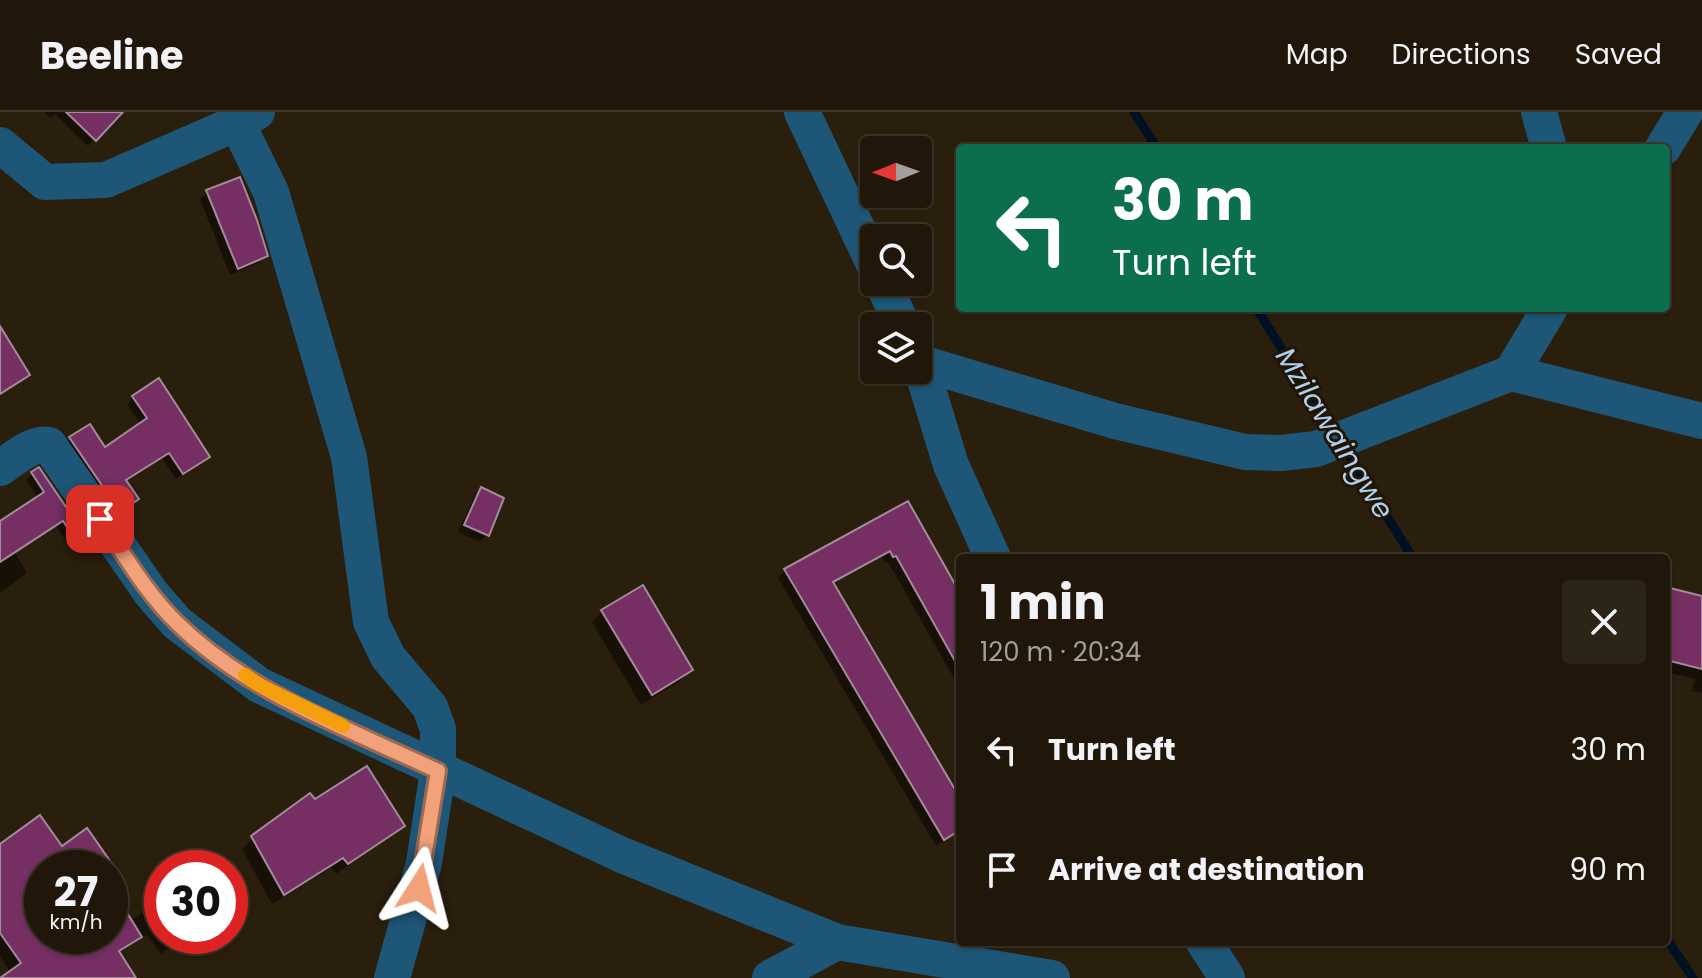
<!DOCTYPE html>
<html lang="en">
<head>
<meta charset="utf-8">
<style>
	body { margin:0; font-family:Poppins,sans-serif; background:#2d2418; color:#f1f3f6; height:100vh; display:flex; flex-direction:column; font-size:30px; white-space:nowrap }
	* { box-sizing:border-box; margin:0 }
	p { font-size:26px; color:#a29f9c }
	.icon { flex:none; width:44px; height:44px; fill:none; stroke:currentColor; stroke-width:2; stroke-linecap:round; stroke-linejoin:round }
	.map { position:relative; flex:1; overflow:hidden }
	.details { position:absolute; left:956px; top:442px; width:714px; height:392px; display:flex; flex-direction:column; background:#20170a; border-radius:8px; box-shadow:0 2px 6px #0004,0 0 0 2px #3d362b }
	.details>* { flex:none }
	.top-card { position:absolute; left:956px; top:32px; width:714px; height:168px; border-radius:8px; box-shadow:0 2px 6px #0004,0 0 0 2px #3d362b; background:#0b6e4f; color:#fff; overflow:hidden }
	.needle { width:52px; rotate:269deg }
	.controls { position:absolute; left:860px; top:24px; display:grid; gap:16px }
	.controls a { display:grid; place-items:center; width:72px; height:72px; border-radius:8px; background:#20170a; box-shadow:0 2px 6px #0004,0 0 0 2px #3d362b; font-size:40px }
	.speed { position:absolute; left:24px; top:738px; display:flex; gap:16px; font-size:40px; font-weight:700; text-align:center }
	.speed>* { display:grid; place-content:center; width:104px; height:104px; border-radius:50%; background:#20170a; box-shadow:0 2px 6px #0004,0 0 0 2px #3d362b; line-height:1 }
	.speed small { font-size:20px; font-weight:400 }
	.speed .limit { border:12px solid #d22; background:#fff; color:#111 }
	.pin { position:absolute; display:grid; place-items:center; width:68px; height:68px; color:#fff; margin:-34px; border-radius:16px; box-shadow:0 4px 12px #0006 }
	.me { position:absolute; width:88px; margin:-44px; rotate:9deg; stroke-linejoin:round; filter:drop-shadow(0 0 6px #0008) }
	.turn { display:flex; align-items:center; gap:28px; height:168px; padding:0 24px; font-size:36px }
	.turn .icon { width:104px; height:104px; stroke-width:2.5 }
	.turn b { display:block; font-size:56px; line-height:68px }
	.round { display:grid; place-items:center; flex:none; width:84px; height:84px; border-radius:8px; background:#2d2418 }
	.headline { display:flex; align-items:center; justify-content:space-between; height:136px; padding:0 24px }
	h1 { font-size:48px; font-weight:700; line-height:60px }
	ul { padding:0; list-style:none }
	li { display:flex; align-items:center; gap:24px; height:120px; padding:0 24px }
	li div { flex:1 }
	li b { display:block; font-size:30px }
	li em { font-style:normal }
	header { display:flex; align-items:center; gap:48px; box-sizing:border-box; height:112px; padding:0 40px; background:#20170a; border-bottom:2px solid #3d362b }
	header strong { font-size:38px }
	nav { display:flex; gap:44px; margin-inline-start:auto; font-size:28px }
	.map>svg:first-child { display:block }
	.shadow { fill:#0007 }
	.lines { fill:none; stroke-linecap:round; stroke-linejoin:round }
	.stream { stroke:#001023; stroke-width:9 }
	.building { fill:#752f63; stroke:#a28b9a; stroke-width:2 }
	.minor { stroke:#1e5677; stroke-width:36 }
	.route-casing { stroke:#9d6950; stroke-width:20 }
	.route { stroke:#f1a27b; stroke-width:14 }
	.slow { stroke:#f59e0b; stroke-width:14 }
	.labels { text-anchor:middle; stroke-width:6; stroke-linejoin:round; paint-order:stroke }
	.water-label { font-size:28px; font-style:italic; fill:#afcff1; stroke:#211504 }
</style>
</head>
<body>
<header>
<strong>Beeline</strong>
<nav><a>Map</a><a>Directions</a><a>Saved</a></nav>
</header>
<div class="map">
<svg width="1702" height="866" viewBox="0 0 1702 866">
	<rect width="100%" height="100%" fill="#2a1f0d"/>
	<!-- shadow -->
	<path class="shadow" d="M 44,0 L 103,0 L 112,8 L 88,34 L 55,2 L 50,6 Z
		M 208,80 L 266,144 L 258,151 L 230,163 L 200,87 Z
		M 134,285 L 207,344 L 176,367 L 162,346 L 125,369 L 136,387 L 113,405 L 64,333 L 70,327 L 104,338 L 140,312 L 127,292 Z
		M 33,361 L 85,426 L 71,437 L 56,414 L 15,441 L 27,461 L 0,481 L 0,412 L 38,386 L 26,368 Z
		M 481,378 L 487,422 L 480,430 L 458,420 L 474,385 Z
		M 908,391 L 960,485 L 960,577 L 888,450 L 886,451 L 882,445 L 832,472 L 954,681 L 960,677 L 960,718 L 936,734 L 778,466 L 785,459 Z
		M 1666,477 L 1702,486 L 1702,581 L 1692,579 L 1695,567 L 1666,560 Z
		M 603,499 L 691,558 L 680,569 L 641,593 L 592,510 Z
		M 402,713 L 391,724 L 336,762 L 331,756 L 272,792 L 242,737 L 253,726 Z
		M 86,719 L 113,757 L 110,760 L 110,756 L 42,756 L 42,824 L 110,824 L 110,777 L 130,810 L 162,785 L 162,824 L 183,824 L 161,842 L 147,823 L 118,841 L 130,866 L 3,866 L 10,860 L 0,845 L 0,734 L 62,737 Z"/>
	<g class="lines">
		<!-- stream -->
		<path class="stream" d="M 1134,0 L 1157,36
			M 1256,196 L 1335,322
			M 1343,335 L 1413,446
			M 1666,826 L 1693,866"/>
	</g>
	<!-- building -->
	<path class="building" d="M 66,0 L 123,0 L 96,29 Z
		M 240,65 L 257,108 L 268,144 L 238,157 L 206,78 Z
		M 0,214 L 30,263 L 0,282 Z
		M 159,266 L 210,345 L 183,362 L 169,341 L 126,368 L 139,387 L 120,400 L 69,325 L 90,312 L 105,335 L 147,306 L 132,284 Z
		M 39,355 L 87,426 L 78,432 L 63,409 L 0,450 L 0,409 L 44,380 L 31,360 Z
		M 481,375 L 504,386 L 489,424 L 464,413 Z
		M 908,389 L 960,481 L 960,558 L 896,444 L 893,445 L 890,439 L 833,470 L 960,686 L 960,718 L 944,728 L 784,457 Z
		M 643,473 L 693,558 L 652,583 L 601,498 Z
		M 1666,475 L 1702,484 L 1702,557 L 1666,548 Z
		M 367,654 L 405,714 L 348,752 L 343,746 L 284,783 L 251,724 L 310,681 L 315,687 Z
		M 40,703 L 62,734 L 87,716 L 115,756 L 42,756 L 42,824 L 110,824 L 110,773 L 142,825 L 119,839 L 136,866 L 0,866 L 21,851 L 0,821 L 0,732 Z"/>
	<g class="lines">
		<!-- minor -->
		<path class="minor" d="M 802,0 L 874,152
			M 1539,0 L 1549,36
			M 237,11 L 271,80 L 349,345 L 371,510 L 388,545 L 430,595 L 438,617 L 438,659 L 424,751 L 392,866
			M 0,33 L 45,70 L 106,68 L 237,11 L 257,0
			M 1663,36 L 1685,0
			M 882,170 L 903,214
			M 918,245 L 951,353 L 993,446
			M 921,251 L 1115,309 L 1245,340 L 1281,341 L 1316,337 L 1511,261 L 1702,309
			M 1511,261 L 1550,196
			M 0,356 C 14,347 33,329 49,333 L 151,481 L 177,511 L 259,573 L 622,743 L 837,830 L 1052,866
			M 1204,830 L 1227,866
			M 770,866 L 837,830"/>
	</g>
	<g class="lines">
		<defs>
			<path id="route" d="M 100,407 C 124,442 146,481 177,511 C 248,581 349,617 438,659 L 419,776"/>
		</defs>
		<!-- route casing -->
		<use href="#route" class="route-casing"/>
		<!-- route -->
		<use href="#route" class="route"/>
		<!-- slow -->
		<path class="slow" d="M 245,563 L 259,573 L 343,614"/>
	</g>
	<g class="labels">
		<!-- water labels -->
		<g class="water-label">
			<text transform="translate(1335 321) rotate(58)" y="10">Mzilawaingwe</text>
		</g>
	</g>
</svg>
<div class="controls">
<a><svg class="needle" viewBox="-14 -14 28 28"><path d="M0-13l5 13h-10z" fill="#e53935"/><path d="M0 13l5-13h-10z" fill="#a29f9c"/></svg></a>
<a><svg class="icon" aria-label="search" viewBox="0 0 24 24"><circle cx="10" cy="10" r="6"/><path d="M15 15l6 6"/></svg></a>
<a><svg class="icon" aria-label="layers" viewBox="0 0 24 24"><path d="M12 4l9 5-9 5-9-5zM3 14l9 5 9-5"/></svg></a>
</div>
<div class="speed"><div>27<small>km/h</small></div><div class="limit">30</div></div>
<div class="pin" style="left:100px;top:407px;background:#d93025"><svg class="icon" aria-label="arrive" viewBox="0 0 24 24"><path d="M6 21V4h12l-3 4 3 4H6"/></svg></div>
<svg class="me" style="left:419px;top:776px" viewBox="-20 -20 40 40"><path d="M0-17L14 15 0 8-14 15z" fill="#f1a27b" stroke="#fff" stroke-width="4"/></svg>
<div class="top-card">
<div class="turn"><svg class="icon" aria-label="left" viewBox="0 0 24 24"><path d="M17 20v-9H6M10 6l-5 5 5 5"/></svg><div><b>30 m</b>Turn left</div></div>
</div>
<section class="details">
<div class="headline"><div><h1>1 min</h1><p>120 m · 20:34</p></div><a class="round"><svg class="icon" aria-label="close" viewBox="0 0 24 24"><path d="M6 6l12 12M18 6L6 18"/></svg></a></div>
<ul>
<li><svg class="icon" aria-label="left" viewBox="0 0 24 24"><path d="M17 20v-9H6M10 6l-5 5 5 5"/></svg><div><b>Turn left</b></div><em>30 m</em></li>
<li><svg class="icon" aria-label="arrive" viewBox="0 0 24 24"><path d="M6 21V4h12l-3 4 3 4H6"/></svg><div><b>Arrive at destination</b></div><em>90 m</em></li>
</ul>
</section>
</div>
</body>
</html>
